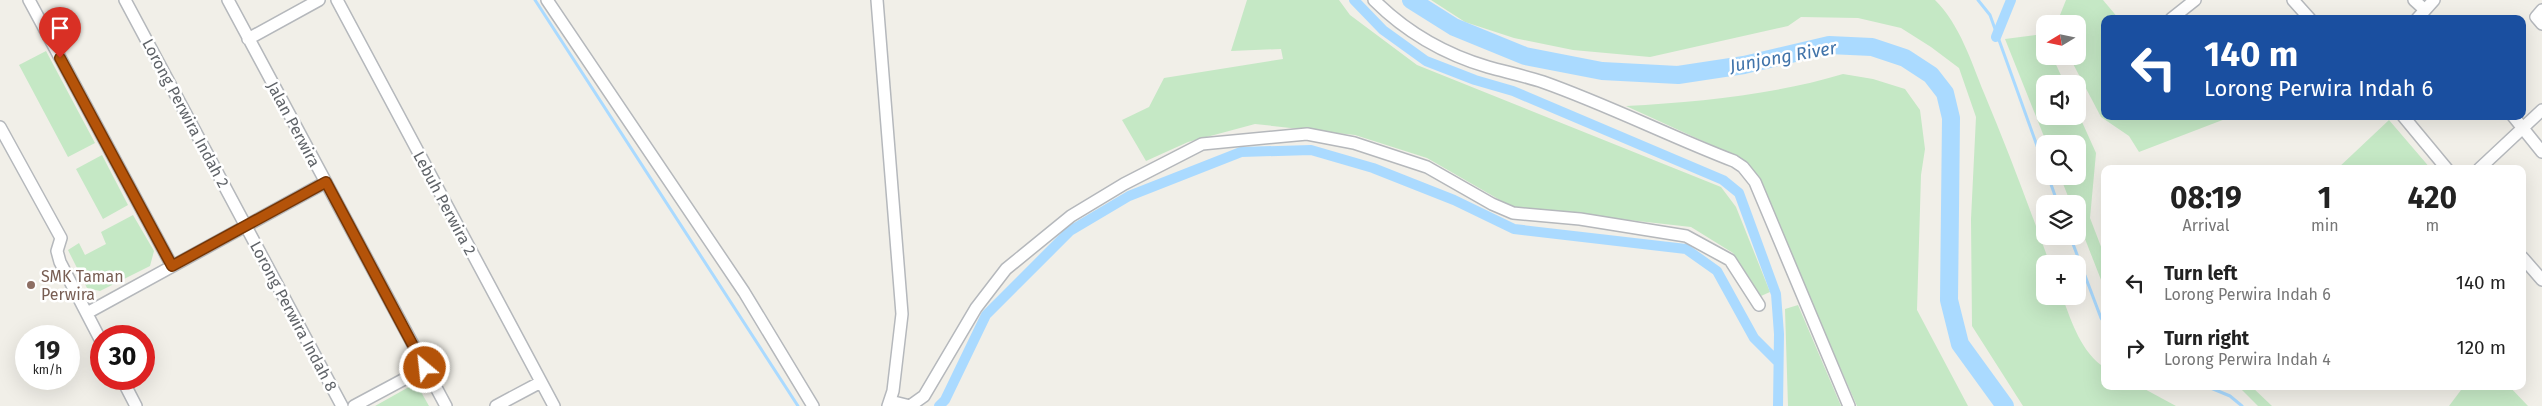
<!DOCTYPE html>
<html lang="en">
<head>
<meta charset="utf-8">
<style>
	body { margin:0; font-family:"Fira Sans",sans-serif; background:#f2f2f2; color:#222; height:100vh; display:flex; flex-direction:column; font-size:19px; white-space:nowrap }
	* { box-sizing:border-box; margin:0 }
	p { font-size:16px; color:#767676 }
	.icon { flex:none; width:28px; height:28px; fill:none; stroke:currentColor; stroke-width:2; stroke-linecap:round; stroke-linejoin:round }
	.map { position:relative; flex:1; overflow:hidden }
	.side { position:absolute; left:2101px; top:165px; width:425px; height:225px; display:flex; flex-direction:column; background:#fff; border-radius:10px; box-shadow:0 5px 20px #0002 }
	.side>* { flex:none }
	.top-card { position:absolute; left:2101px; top:15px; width:425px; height:105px; border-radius:10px; box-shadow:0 5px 20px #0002; background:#1a4fa0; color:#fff; overflow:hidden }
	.needle { width:32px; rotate:260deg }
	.buttons { position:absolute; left:2036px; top:15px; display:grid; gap:10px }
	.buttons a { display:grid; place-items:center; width:50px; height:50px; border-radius:10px; background:#fff; box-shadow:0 5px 20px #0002; font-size:25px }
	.speed { position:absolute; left:15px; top:325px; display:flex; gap:10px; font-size:25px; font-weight:700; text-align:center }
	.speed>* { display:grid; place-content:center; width:65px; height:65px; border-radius:50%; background:#fff; box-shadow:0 5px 20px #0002; line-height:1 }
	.speed small { font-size:12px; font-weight:400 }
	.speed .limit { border:8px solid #d22; background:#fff; color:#111 }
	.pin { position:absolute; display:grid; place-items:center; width:42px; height:42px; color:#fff; margin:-51px -21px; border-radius:50% 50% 50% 0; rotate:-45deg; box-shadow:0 0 5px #0007 }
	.pin .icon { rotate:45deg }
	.me { position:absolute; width:55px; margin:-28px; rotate:332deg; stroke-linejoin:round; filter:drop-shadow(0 0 4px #0008) }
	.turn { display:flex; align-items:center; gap:18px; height:105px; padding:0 20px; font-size:22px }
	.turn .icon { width:65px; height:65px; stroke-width:2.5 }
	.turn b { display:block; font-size:35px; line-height:42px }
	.eta { display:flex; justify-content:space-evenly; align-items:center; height:85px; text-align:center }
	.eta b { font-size:30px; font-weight:700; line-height:35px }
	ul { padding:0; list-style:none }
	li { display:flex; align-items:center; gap:15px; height:65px; padding:0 20px }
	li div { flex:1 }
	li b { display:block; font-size:19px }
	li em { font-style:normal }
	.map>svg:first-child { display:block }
	.green { fill:#c5e8c5 }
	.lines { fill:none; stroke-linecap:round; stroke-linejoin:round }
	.stream { stroke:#aadaff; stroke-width:3 }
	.canal { stroke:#aadaff; stroke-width:10 }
	.river { stroke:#aadaff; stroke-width:18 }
	.minor-casing { stroke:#b5b8bc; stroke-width:14 }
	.minor { stroke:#fff; stroke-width:11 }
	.route-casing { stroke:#753606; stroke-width:12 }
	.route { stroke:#b45309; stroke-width:9 }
	.education-dot { fill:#8d6e63; stroke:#fff; stroke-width:2 }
	.labels { text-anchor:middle; stroke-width:5; stroke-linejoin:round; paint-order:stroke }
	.street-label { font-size:16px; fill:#5f6368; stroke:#fff }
	.education-label { font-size:16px; fill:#785e54; stroke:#fff; text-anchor:start }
	.water-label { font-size:18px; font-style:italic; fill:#4174aa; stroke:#fff }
</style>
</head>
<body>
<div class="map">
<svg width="2542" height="406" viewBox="0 0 2542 406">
	<rect width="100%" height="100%" fill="#f1efe8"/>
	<!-- green -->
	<path class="green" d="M 1247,0 L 1339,0 L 1350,15 L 1417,65 L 1721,187 L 1736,207 L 1770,292 L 1761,296 L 1733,253 L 1691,227 L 1512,207 L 1427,158 L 1355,135 L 1255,124 L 1188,142 L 1146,161 L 1122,120 L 1149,107 L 1164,78 L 1283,59 L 1281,49 L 1231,51 Z
		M 1431,0 L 1935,0 C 1960,25 1971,61 1984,93 C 2008,150 2029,207 2050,264 L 2045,264 L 2045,296 L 2062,296 C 2072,323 2081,352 2105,368 L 2105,386 L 2139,386 L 2176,406 L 2023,406 L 1972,326 L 1971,219 L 1976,117 L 1959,68 L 1931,47 L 1901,28 L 1858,18 L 1801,17 L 1788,26 L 1650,57 L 1573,50 L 1514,38 L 1465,22 Z
		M 2066,0 L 2103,0 L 2119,19 L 2105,19 L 2105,116 L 2233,116 L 2139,152 L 2129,136 L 2101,117 L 2070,58 L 2069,56 L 2078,56 L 2078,24 L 2060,24 L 2058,20 Z
		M 2043,34 L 2045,56 L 2052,56 L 2065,84 L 2045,84 L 2045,116 L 2078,116 L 2078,113 L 2096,153 L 2090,218 L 2105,257 L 2105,290 L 2078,221 L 2078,204 L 2071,204 L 2060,176 L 2078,176 L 2078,144 L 2047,144 L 2005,39 Z
		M 46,51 L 95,143 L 68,157 L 19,65 Z
		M 1843,74 L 1873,79 L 1905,89 L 1920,110 L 1925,149 L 1921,175 L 1917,310 L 1968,406 L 1857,406 L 1753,170 L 1740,158 L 1626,106 C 1699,102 1773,95 1843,74 Z
		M 2389,120 L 2431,169 L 2337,169 Z
		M 102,155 L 128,205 L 103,219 L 76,169 Z
		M 133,215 L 154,251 L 150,266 L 100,291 L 87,288 L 68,250 L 79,243 L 85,255 L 106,244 L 101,232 Z
		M 1798,305 L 1841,406 L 1788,406 L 1785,309 Z
		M 416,383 L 429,406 L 375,406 Z
		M 2238,386 L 2251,386 L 2272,406 L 2258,406 Z
		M 2464,386 L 2509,386 L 2528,406 L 2449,406 Z"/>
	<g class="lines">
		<!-- stream -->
		<path class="stream" d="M 535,0 L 798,406
			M 1978,0 L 1990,15 L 2045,168
			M 2048,176 L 2058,204
			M 2070,236 L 2101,318 L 2105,324
			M 2206,386 L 2230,396 L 2242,406"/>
		<!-- canal -->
		<path class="canal" d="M 1354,0 L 1383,30 L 1426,61 L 1475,80 L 1513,91 L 1723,180 L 1739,193 L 1776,294 L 1779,334 L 1778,406
			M 1996,37 L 2011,0
			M 939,406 L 945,400 L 986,315 L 1070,231 L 1129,196 L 1241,152 L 1311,150 L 1373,168 L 1454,200 L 1514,229 L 1686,249 L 1717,271 L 1754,338 L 1778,362"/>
		<!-- river -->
		<path class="river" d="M 1411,0 L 1454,27 L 1525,56 L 1602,71 L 1678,75 L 1744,65 L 1829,45 L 1872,47 L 1905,58 L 1931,75 L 1945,93 L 1951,118 L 1949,300 L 1960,344 L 2005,406"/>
		<defs>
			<path id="minor" d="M 29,0 L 172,266
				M 125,0 L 342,406
				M 228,0 L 446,406
				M 337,0 L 554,406
				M 547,0 L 744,292 L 813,406
				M 877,0 L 902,314 L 893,391 L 888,406
				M 1374,0 C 1406,32 1444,54 1488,67 C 1506,72 1525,76 1543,82 C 1608,105 1669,136 1734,161 L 1743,167 L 1755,182 L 1849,406
				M 2293,0 L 2310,19
				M 2414,0 L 2425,10
				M 2542,10 L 2536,17 L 2542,24
				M 2171,19 L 2195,0
				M 2417,19 L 2434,0
				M 248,39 L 319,0
				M 2403,116 L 2447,169
				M 2513,116 L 2542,152
				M 0,127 L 61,238 L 57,251 L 60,262 L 101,341
				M 2479,169 L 2542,110
				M 2522,257 L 2542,280
				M 87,313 L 326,182
				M 122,379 L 136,406
				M 890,401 L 910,406 L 924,396 L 976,308 L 1006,269 L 1071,216 L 1124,184 L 1202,144 L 1307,134 L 1354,143 L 1427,167 L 1492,204 L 1513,213 L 1580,219 L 1686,236 L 1730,260 L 1759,305
				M 354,406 L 425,368
				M 496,406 L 541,382"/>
		</defs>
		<!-- minor casing -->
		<use href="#minor" class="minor-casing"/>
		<!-- minor -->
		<use href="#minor" class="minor"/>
	</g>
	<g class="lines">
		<defs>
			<path id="route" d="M 60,58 L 172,266 L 326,182 L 425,368"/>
		</defs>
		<!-- route casing -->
		<use href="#route" class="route-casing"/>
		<!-- route -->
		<use href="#route" class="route"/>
	</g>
	<!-- markers -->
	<circle class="education-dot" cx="31" cy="285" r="5"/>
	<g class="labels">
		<!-- street labels -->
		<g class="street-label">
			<text transform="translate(186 113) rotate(62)" y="6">Lorong Perwira Indah 2</text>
			<text transform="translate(294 124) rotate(62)" y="6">Jalan Perwira</text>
			<text transform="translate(445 203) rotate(62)" y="6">Lebuh Perwira 2</text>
			<text transform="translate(294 316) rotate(62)" y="6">Lorong Perwira Indah 8</text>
		</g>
		<!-- education labels -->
		<g class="education-label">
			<text x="41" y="282">SMK Taman<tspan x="41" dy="18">Perwira</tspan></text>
		</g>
		<!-- water labels -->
		<g class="water-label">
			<text transform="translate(1783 57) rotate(-10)" y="6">Junjong River</text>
		</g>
	</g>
</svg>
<div class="buttons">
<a><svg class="needle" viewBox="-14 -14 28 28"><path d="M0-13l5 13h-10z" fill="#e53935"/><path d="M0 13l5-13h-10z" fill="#767676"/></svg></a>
<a><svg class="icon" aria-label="sound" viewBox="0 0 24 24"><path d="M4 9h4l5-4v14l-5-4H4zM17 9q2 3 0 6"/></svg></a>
<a><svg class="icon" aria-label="search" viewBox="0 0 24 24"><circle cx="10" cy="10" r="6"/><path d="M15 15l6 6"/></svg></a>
<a><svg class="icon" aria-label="layers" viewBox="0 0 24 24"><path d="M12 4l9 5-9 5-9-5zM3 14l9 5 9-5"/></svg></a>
<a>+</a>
</div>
<div class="speed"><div>19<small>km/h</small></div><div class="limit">30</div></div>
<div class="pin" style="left:60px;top:58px;background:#d93025"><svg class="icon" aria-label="arrive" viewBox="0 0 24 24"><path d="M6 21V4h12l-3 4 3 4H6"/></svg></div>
<svg class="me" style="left:425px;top:368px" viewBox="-20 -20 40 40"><circle r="17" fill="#b45309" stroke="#fff" stroke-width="3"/><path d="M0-11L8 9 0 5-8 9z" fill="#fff"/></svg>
<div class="top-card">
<div class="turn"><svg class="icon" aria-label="left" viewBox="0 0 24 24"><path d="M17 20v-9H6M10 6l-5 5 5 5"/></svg><div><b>140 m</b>Lorong Perwira Indah 6</div></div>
</div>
<section class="side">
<div class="eta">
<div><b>08:19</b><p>Arrival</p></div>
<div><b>1</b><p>min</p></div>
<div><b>420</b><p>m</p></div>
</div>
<ul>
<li><svg class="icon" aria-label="left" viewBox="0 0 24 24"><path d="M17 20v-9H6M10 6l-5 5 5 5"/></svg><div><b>Turn left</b><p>Lorong Perwira Indah 6</p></div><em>140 m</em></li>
<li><svg class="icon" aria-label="right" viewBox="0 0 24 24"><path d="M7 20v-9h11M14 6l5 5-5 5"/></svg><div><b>Turn right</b><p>Lorong Perwira Indah 4</p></div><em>120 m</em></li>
</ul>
</section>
</div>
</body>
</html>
